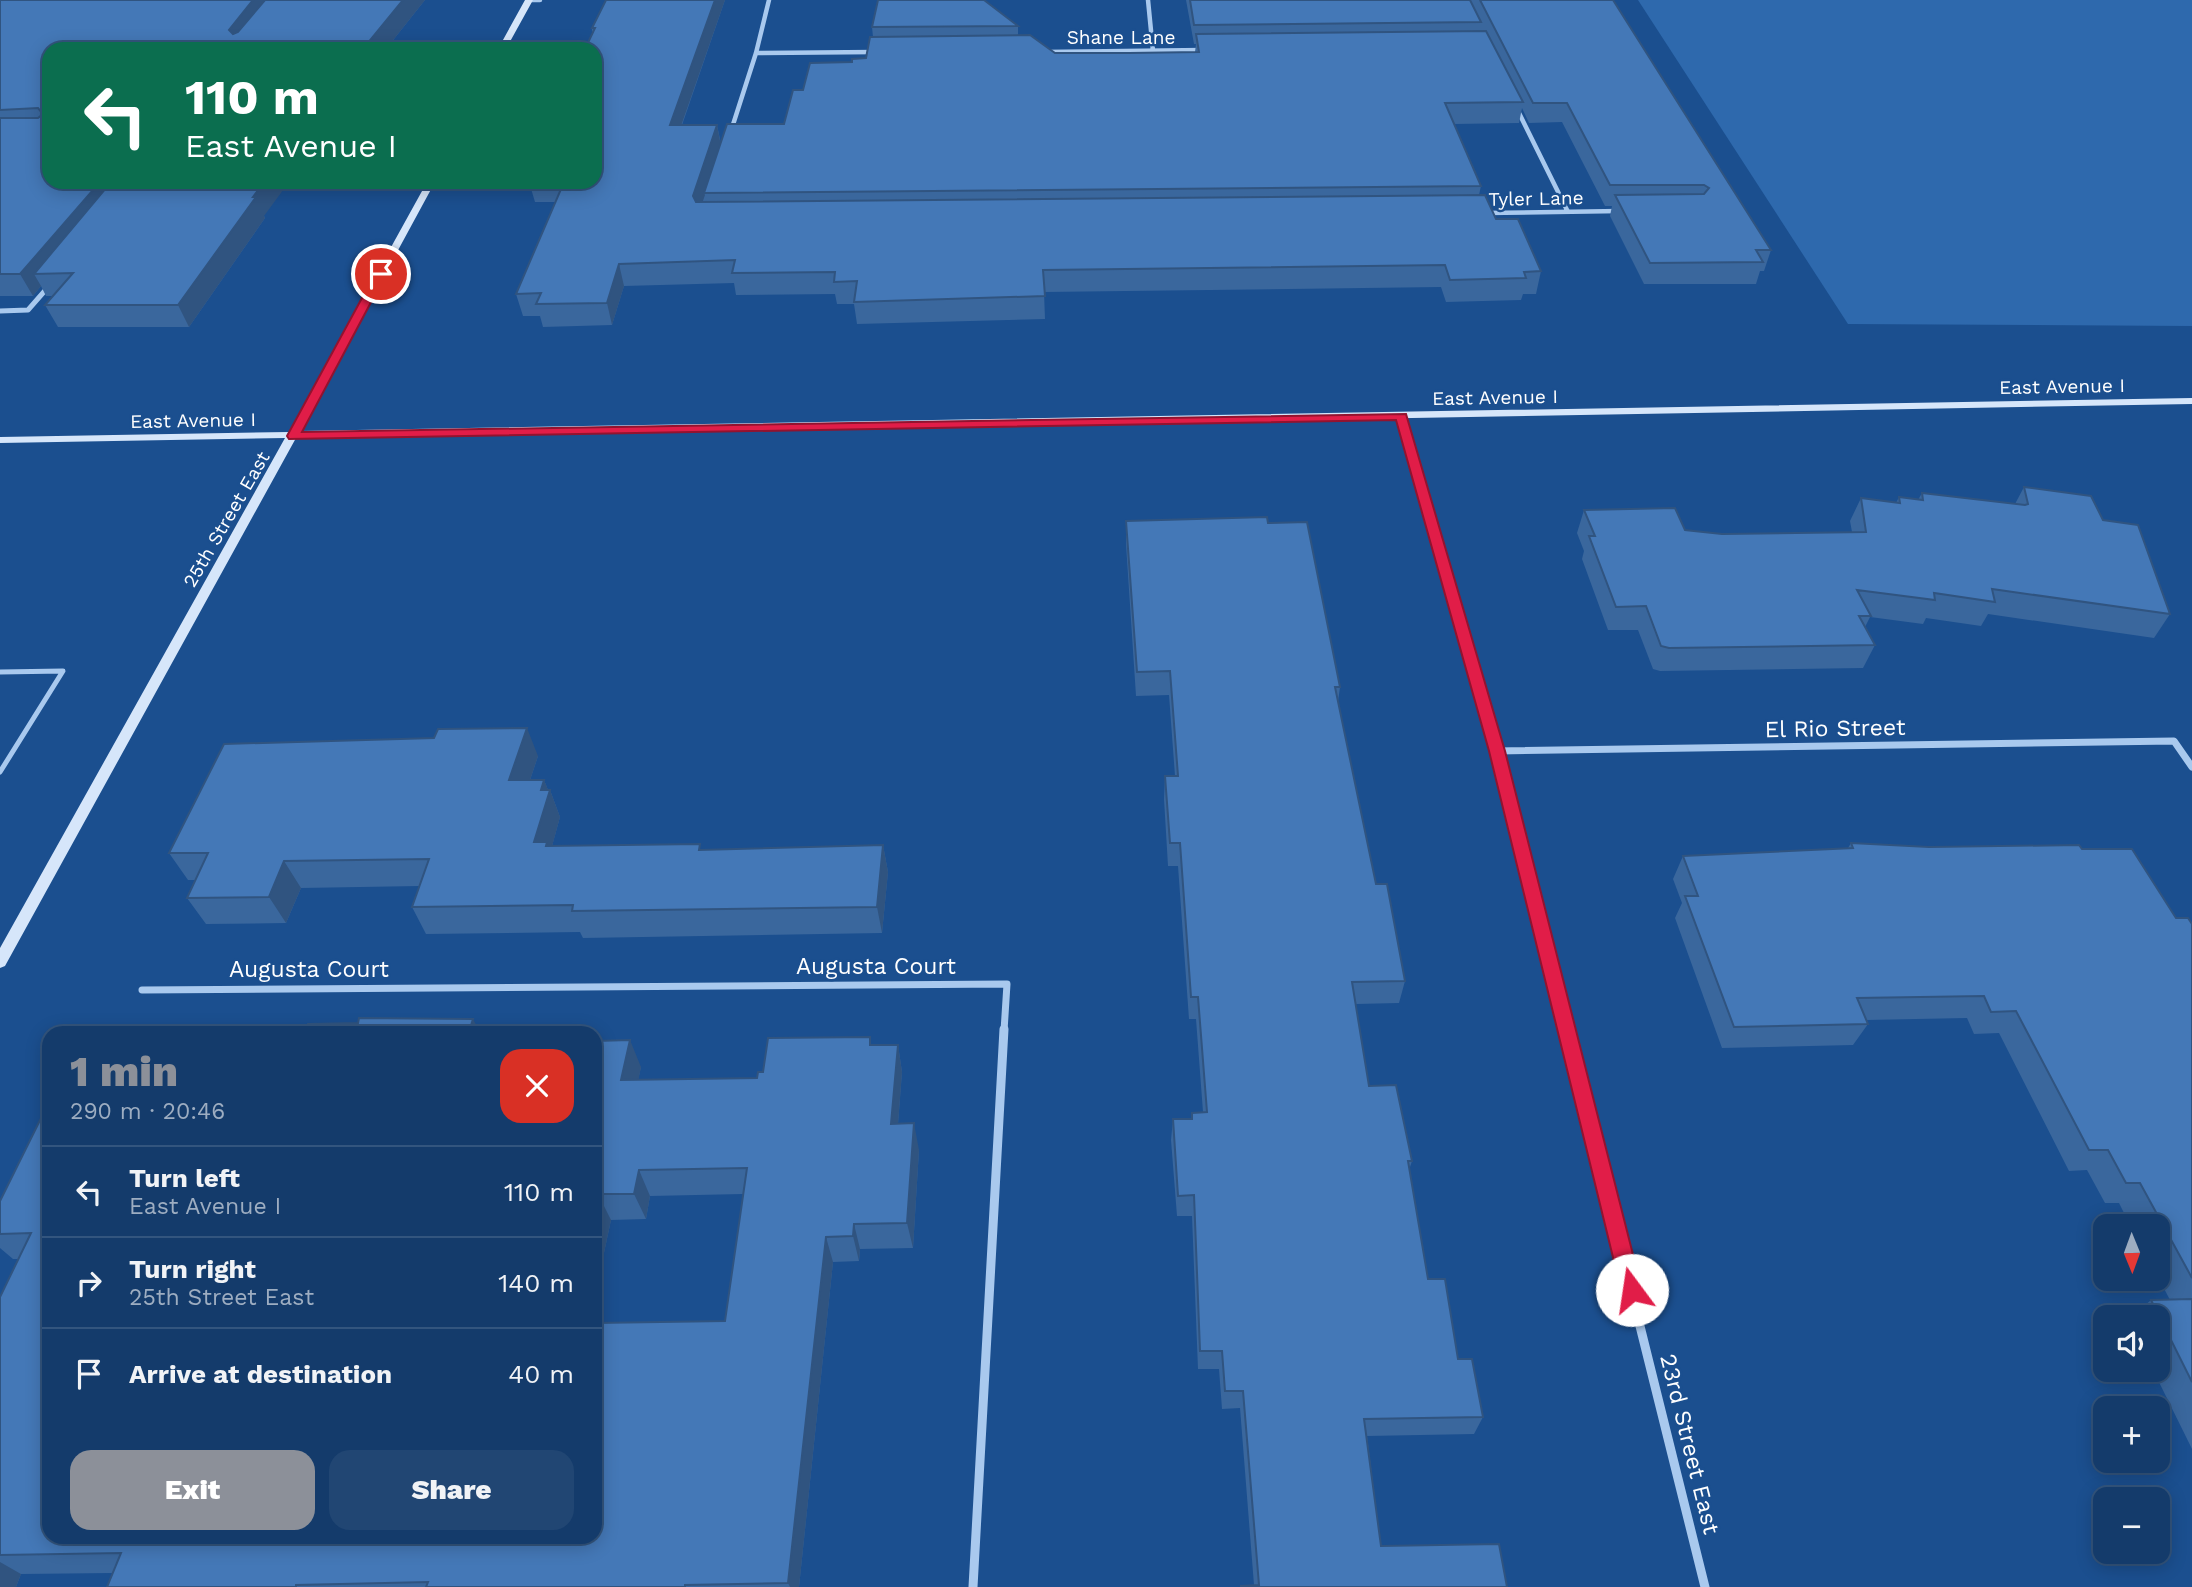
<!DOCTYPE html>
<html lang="en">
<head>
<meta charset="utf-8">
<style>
	body { margin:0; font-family:"Work Sans",sans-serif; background:#214673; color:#f1f3f6; height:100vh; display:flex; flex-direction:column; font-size:26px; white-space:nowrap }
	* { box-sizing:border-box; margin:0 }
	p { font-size:23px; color:#9dadc1 }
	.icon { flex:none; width:38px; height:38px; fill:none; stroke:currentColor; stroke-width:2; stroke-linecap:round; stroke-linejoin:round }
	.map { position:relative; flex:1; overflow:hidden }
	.sheet { position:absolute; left:42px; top:1026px; width:560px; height:518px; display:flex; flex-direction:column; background:#143b6b; border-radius:21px; box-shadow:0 4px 18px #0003,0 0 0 2px #33557e }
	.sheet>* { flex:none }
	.banner { position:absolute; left:42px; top:42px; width:560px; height:147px; border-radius:21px; box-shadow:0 4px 18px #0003,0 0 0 2px #33557e; background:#0b6e4f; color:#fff; overflow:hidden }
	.needle { width:46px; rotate:179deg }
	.buttons { position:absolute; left:2093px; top:1214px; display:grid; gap:14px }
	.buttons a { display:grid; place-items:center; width:77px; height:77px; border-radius:14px; background:#143b6b; box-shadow:0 4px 18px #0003,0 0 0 2px #33557e; font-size:35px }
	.pin { position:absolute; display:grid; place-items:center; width:60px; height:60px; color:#fff; margin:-30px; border:4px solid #fff; border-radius:50%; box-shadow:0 2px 7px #0007 }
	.me { position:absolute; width:77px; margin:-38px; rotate:346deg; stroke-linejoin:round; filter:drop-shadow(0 0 5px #0008) }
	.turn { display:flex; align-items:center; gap:24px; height:147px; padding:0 28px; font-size:32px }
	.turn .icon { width:91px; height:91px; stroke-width:2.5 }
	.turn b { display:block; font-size:49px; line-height:60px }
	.round { display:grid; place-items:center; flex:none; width:74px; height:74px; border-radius:21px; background:#214673 }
	.headline { display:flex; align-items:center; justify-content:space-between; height:119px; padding:0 28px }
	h1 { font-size:42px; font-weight:800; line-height:52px; color:#8c9099 }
	.cta { display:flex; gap:14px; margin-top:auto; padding:14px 28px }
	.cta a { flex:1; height:80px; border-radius:21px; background:#8c9099; color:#fff; font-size:28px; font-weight:800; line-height:80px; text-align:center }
	.cta a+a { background:#214673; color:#f1f3f6 }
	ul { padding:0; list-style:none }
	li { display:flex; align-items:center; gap:21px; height:91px; padding:0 28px; border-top:2px solid #33557e }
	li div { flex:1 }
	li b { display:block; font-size:26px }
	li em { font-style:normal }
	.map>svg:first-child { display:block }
	.green { fill:#2e69ad }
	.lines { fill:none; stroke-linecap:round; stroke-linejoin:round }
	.lane { stroke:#a9c9ee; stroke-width:5 }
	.street-far3 { stroke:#a9c9ee; stroke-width:4.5 }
	.street-far2 { stroke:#a9c9ee; stroke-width:5 }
	.street-far1 { stroke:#a9c9ee; stroke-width:7 }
	.street { stroke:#a9c9ee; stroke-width:9 }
	.secondary { fill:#d6e6fa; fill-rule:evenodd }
	.wall { fill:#3a679d }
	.shaded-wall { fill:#305480 }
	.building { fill:#4478b7; stroke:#305480; stroke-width:2 }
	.route { fill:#e11d48; stroke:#92132f; stroke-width:2 }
	.labels { text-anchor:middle; stroke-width:5; stroke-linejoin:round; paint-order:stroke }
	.far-street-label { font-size:19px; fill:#fff; stroke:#1b4f8f }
	.street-label { font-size:23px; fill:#fff; stroke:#1b4f8f }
</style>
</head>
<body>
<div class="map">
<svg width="2192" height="1587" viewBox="0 0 2192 1587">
	<rect width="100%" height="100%" fill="#1b4f8f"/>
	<!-- green -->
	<path class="green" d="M 1638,0 L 2192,0 L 2192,326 L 1848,324 Z"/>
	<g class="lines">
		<!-- lane -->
		<path class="lane" d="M 0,672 L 63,671 L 0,772"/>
		<!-- street-far3 -->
		<path class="street-far3" d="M 529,0 L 540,0
			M 1148,0 L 1153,51
			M 1045,52 L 1204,50
			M 756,53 L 875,52
			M 1517,109 L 1568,212
			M 730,134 L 756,53 L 769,0
			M 1485,213 L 1620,211"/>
		<!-- street-far2 -->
		<path class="street-far2" d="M 0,311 L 28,310 L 49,286
			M 1402,417 L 1453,598"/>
		<!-- street-far1 -->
		<path class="street-far1" d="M 1453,596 L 1497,751 L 1567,1031
			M 1497,751 L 2174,741 L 2192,767
			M 142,990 L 1007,984 L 1004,1031"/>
		<!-- street -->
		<path class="street" d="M 1566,1029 L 1705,1587
			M 973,1587 L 1004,1029"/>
		<!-- secondary -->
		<path class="secondary" d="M 525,0 L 533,0 L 506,49 L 498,49 Z
			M 427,182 L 435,182 L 300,431 L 2192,398 L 2192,404 L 296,438 L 5,966 L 0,968 L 0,948 L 285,438 L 0,443 L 0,437 L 289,432 Z"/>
	</g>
	<!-- wall -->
	<path class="wall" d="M 0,0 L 425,0 L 386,49 L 49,49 L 49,182 L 264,216 L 265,218 L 189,327 L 58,327 L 45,305 L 53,296 L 46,296 L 41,286 L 33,296 L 0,296 Z
		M 606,0 L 725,0 L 682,125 L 717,125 L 721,144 L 784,124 L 803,90 L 852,62 L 866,58 L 873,37 L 872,27 L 1018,26 L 1018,35 L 1055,53 L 1195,52 L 1196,44 L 1194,44 L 1186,0 L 1613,0 L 1771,250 L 1764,271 L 1760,271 L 1756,284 L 1644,284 L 1610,216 L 1612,206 L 1605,206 L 1562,122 L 1529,123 L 1522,108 L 1519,123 L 1454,124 L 1481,186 L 1479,195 L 1496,219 L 1541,271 L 1536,294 L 1523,294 L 1521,300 L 1446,302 L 1441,287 L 1044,292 L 1045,319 L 857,324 L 854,304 L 837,304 L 835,294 L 736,295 L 734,283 L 624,286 L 612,325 L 543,327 L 540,316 L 523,316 L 516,294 L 555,202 L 535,202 L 529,182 L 595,182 L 592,28 Z
		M 2024,487 L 2103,520 L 2170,614 L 2154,638 L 1988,614 L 1981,626 L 1926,618 L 1923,624 L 1870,617 L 1865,627 L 1875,645 L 1863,668 L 1660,671 L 1653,669 L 1638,630 L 1608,630 L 1582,559 L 1584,551 L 1577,533 L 1584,510 L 1685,530 L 1722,534 L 1852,532 L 1850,521 L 1861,498 L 1896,503 L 1899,497 L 1918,500 L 1922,493 L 2015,504 Z
		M 1126,521 L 1268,523 L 1340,687 L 1338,702 L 1376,884 L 1405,981 L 1399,1003 L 1356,1004 L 1369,1086 L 1412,1161 L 1409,1170 L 1428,1279 L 1458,1359 L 1483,1417 L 1474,1434 L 1367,1436 L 1381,1546 L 1507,1587 L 1254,1585 L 1240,1408 L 1222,1409 L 1219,1369 L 1198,1369 L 1192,1216 L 1177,1216 L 1171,1140 L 1173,1119 L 1191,1119 L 1192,1113 L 1203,1112 L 1196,1019 L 1189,1019 L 1178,866 L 1168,866 L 1164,799 L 1165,776 L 1175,776 L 1169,695 L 1136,696 L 1126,544 Z
		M 538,756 L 530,780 L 544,780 L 548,790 L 550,790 L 560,817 L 552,846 L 702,850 L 883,845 L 888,872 L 882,933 L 583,938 L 580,932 L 426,934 L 412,907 L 420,886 L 301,888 L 286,923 L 206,924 L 187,898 L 195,880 L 188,880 L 169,853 Z
		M 1851,843 L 1929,847 L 2082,849 L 2176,918 L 2192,924 L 2192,1449 L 2153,1370 L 2158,1370 L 2158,1318 L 2130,1318 L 2151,1300 L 2170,1300 L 2158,1277 L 2158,1227 L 2131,1227 L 2119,1203 L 2105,1203 L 2087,1170 L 2069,1171 L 1999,1033 L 1974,1034 L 1967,1018 L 1866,1020 L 1868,1024 L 1853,1045 L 1722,1048 L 1675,918 L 1682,903 L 1673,879 L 1683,856 L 1848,848 Z
		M 595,1041 L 641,1067 L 638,1080 L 757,1078 L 763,1072 L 872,1045 L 898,1045 L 902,1072 L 898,1124 L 919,1150 L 913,1248 L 860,1249 L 859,1261 L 833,1262 L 799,1587 L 107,1587 L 113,1573 L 21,1574 L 16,1587 L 0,1587 L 0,1297 L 18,1259 L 13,1259 L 0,1248 L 0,1201 L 49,1102 L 49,1536 L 725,1321 L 743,1194 L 650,1196 L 646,1219 L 611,1220 L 601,1267 L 595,1267 Z"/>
	<!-- shaded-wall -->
	<path class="shaded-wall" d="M 253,0 L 276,0 L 238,49 L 229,30 Z
		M 403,0 L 425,0 L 386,49 L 363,49 Z
		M 715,0 L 725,0 L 674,146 L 670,125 Z
		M 717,125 L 721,146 L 704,193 L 705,195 L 697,218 L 693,196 Z
		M 100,182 L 129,182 L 34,274 L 41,286 L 33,296 L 20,274 Z
		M 264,182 L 289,182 L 264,216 L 265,218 L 189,327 L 178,305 Z
		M 619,264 L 624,286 L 612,325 L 607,303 Z
		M 527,728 L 538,756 L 521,807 L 509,780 Z
		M 544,780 L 549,792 L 550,790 L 560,817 L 551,850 L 534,842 L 541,790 Z
		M 883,845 L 888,872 L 882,933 L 877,907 Z
		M 284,861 L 301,888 L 286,923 L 269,897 Z
		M 473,1019 L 480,1032 L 469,1032 Z
		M 630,1040 L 641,1067 L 633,1107 L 621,1080 Z
		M 898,1045 L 902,1072 L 896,1150 L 891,1124 Z
		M 914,1123 L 919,1150 L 913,1248 L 907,1223 Z
		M 639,1170 L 650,1196 L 646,1219 L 634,1194 Z
		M 598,1194 L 611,1220 L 601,1267 L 595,1256 L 595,1207 Z
		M 854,1224 L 860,1249 L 859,1261 L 853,1236 Z
		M 826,1237 L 833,1262 L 799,1587 L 790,1587 L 788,1583 Z
		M 0,1562 L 21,1574 L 16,1587 L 0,1587 Z"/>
	<!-- building -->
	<path class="building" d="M 0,0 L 253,0 L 229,30 L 233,34 L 238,32 L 265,0 L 403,0 L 363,49 L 49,49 L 49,182 L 100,182 L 20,274 L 0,274 L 0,118 L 38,118 L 43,114 L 38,108 L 0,110 Z
		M 606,0 L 715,0 L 670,125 L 717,125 L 693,196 L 696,202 L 1485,195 L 1496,219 L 1518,219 L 1541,271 L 1524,272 L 1526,278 L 1450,280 L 1445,265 L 1043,270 L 1045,296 L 854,302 L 857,281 L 834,282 L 835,272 L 732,273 L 735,260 L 619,264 L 607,303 L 536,304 L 541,293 L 516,294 L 564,182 L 595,182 L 595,49 L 585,49 L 595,28 L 592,28 Z
		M 878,0 L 984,0 L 1018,26 L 872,27 Z
		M 1190,0 L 1470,0 L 1481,22 L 1194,25 Z
		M 1480,0 L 1613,0 L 1771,250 L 1756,250 L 1763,262 L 1650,263 L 1615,195 L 1704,194 L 1709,188 L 1704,185 L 1610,185 L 1567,103 L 1533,103 Z
		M 1486,31 L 1523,102 L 1445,103 L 1481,186 L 704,193 L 727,124 L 784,124 L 793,90 L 803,90 L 810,63 L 852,62 L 852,59 L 866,58 L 870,37 L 1030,35 L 1055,53 L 1129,53 L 1199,52 L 1196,34 Z
		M 111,182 L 264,182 L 253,197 L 256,197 L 178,305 L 45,305 L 73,273 L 34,274 Z
		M 2024,487 L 2091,496 L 2103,520 L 2138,525 L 2170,614 L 1992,589 L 1995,602 L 1934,593 L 1935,600 L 1857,590 L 1871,616 L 1859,616 L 1875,645 L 1669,648 L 1661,646 L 1646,606 L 1616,607 L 1589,536 L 1595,536 L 1584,510 L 1675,508 L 1685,530 L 1722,534 L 1866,532 L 1861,498 L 1900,503 L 1899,497 L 1923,500 L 1922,493 L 2025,505 L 2028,504 Z
		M 1267,517 L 1268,523 L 1307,522 L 1340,687 L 1335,687 L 1376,884 L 1387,884 L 1405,981 L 1352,982 L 1369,1086 L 1396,1085 L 1412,1161 L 1408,1161 L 1428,1279 L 1445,1279 L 1458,1359 L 1472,1359 L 1483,1417 L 1364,1419 L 1381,1546 L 1499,1544 L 1507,1587 L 1241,1587 L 1241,1586 L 1259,1585 L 1243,1391 L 1225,1391 L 1222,1351 L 1200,1351 L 1194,1195 L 1178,1196 L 1173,1119 L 1192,1119 L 1192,1113 L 1207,1112 L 1198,997 L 1191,997 L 1180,843 L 1170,843 L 1165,776 L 1178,776 L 1170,671 L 1137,672 L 1126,521 Z
		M 527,728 L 509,780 L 544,780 L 541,790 L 550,790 L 534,842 L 547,842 L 546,846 L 700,844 L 699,850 L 883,845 L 877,907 L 572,911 L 573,905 L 412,907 L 429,859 L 284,861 L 269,897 L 187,898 L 208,853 L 169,853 L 224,744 L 434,738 L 438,729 Z
		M 1851,843 L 1929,847 L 2079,845 L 2082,849 L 2132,849 L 2176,918 L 2188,918 L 2192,924 L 2192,1278 L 2140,1183 L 2126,1183 L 2108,1150 L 2089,1150 L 2016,1011 L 1991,1012 L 1984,996 L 1857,998 L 1868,1024 L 1734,1027 L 1685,896 L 1698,896 L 1683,856 L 1853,848 Z
		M 359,1018 L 473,1019 L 469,1032 L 305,1032 L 308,1024 L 358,1023 Z
		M 870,1037 L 870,1045 L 898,1045 L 891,1124 L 914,1123 L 907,1223 L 854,1224 L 853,1236 L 826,1237 L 788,1583 L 685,1585 L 685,1587 L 426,1587 L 428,1582 L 296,1585 L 296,1587 L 107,1587 L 121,1553 L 0,1555 L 0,1297 L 31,1233 L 0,1234 L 0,1201 L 49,1102 L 49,1409 L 48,1412 L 49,1412 L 49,1536 L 595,1536 L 595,1323 L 725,1321 L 747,1168 L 639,1170 L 634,1194 L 598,1194 L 595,1207 L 595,1041 L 630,1040 L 621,1080 L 757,1078 L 758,1072 L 763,1072 L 768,1038 Z
		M 2192,1299 L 2192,1382 L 2151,1300 Z"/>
	<!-- route -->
	<path class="route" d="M 381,271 L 386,274 L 302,432 L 1406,414 L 1505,751 L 1642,1290 L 1639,1297 L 1632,1300 L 1624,1297 L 1621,1290 L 1489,751 L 1396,420 L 289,439 L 287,436 L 375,274 Z"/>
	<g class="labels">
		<!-- far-street labels -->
		<g class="far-street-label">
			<text x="1121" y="44">Shane Lane</text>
			<text transform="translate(1536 198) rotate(-1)" y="7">Tyler Lane</text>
			<text transform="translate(2062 386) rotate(-1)" y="7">East Avenue I</text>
			<text transform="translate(1495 397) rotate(-1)" y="7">East Avenue I</text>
			<text transform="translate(193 420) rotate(-1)" y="7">East Avenue I</text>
			<text transform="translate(226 519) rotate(-60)" y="7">25th Street East</text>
		</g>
		<!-- street labels -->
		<g class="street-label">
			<text transform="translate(1835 728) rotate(-1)" y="8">El Rio Street</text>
			<text x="876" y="974">Augusta Court</text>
			<text x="309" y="977">Augusta Court</text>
			<text transform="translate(1690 1444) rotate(76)" y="8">23rd Street East</text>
		</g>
	</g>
</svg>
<div class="buttons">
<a><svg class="needle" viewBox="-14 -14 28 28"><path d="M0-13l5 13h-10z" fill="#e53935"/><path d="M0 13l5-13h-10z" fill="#9dadc1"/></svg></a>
<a><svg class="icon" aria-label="sound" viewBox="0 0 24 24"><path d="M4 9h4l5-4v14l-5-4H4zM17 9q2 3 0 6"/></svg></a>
<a>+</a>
<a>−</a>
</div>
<div class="pin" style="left:381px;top:274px;background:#d93025"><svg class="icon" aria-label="arrive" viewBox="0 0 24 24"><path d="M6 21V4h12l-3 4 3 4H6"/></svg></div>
<svg class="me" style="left:1632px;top:1290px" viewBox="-20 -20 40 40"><circle r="19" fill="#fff"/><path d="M0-13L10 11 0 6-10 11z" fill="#e11d48"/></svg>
<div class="banner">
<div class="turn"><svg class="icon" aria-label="left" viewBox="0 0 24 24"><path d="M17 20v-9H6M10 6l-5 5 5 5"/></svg><div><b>110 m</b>East Avenue I</div></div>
</div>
<section class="sheet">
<div class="headline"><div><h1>1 min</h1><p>290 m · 20:46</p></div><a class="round" style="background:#d93025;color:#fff"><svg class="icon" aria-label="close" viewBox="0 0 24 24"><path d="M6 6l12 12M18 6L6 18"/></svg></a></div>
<ul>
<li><svg class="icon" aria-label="left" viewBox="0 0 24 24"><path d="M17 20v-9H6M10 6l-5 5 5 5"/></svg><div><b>Turn left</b><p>East Avenue I</p></div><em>110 m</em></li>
<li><svg class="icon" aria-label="right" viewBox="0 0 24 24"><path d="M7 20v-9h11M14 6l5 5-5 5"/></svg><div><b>Turn right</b><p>25th Street East</p></div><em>140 m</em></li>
<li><svg class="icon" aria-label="arrive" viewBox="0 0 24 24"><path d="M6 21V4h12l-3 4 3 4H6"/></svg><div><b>Arrive at destination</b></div><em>40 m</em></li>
</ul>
<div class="cta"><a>Exit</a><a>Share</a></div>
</section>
</div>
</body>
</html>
